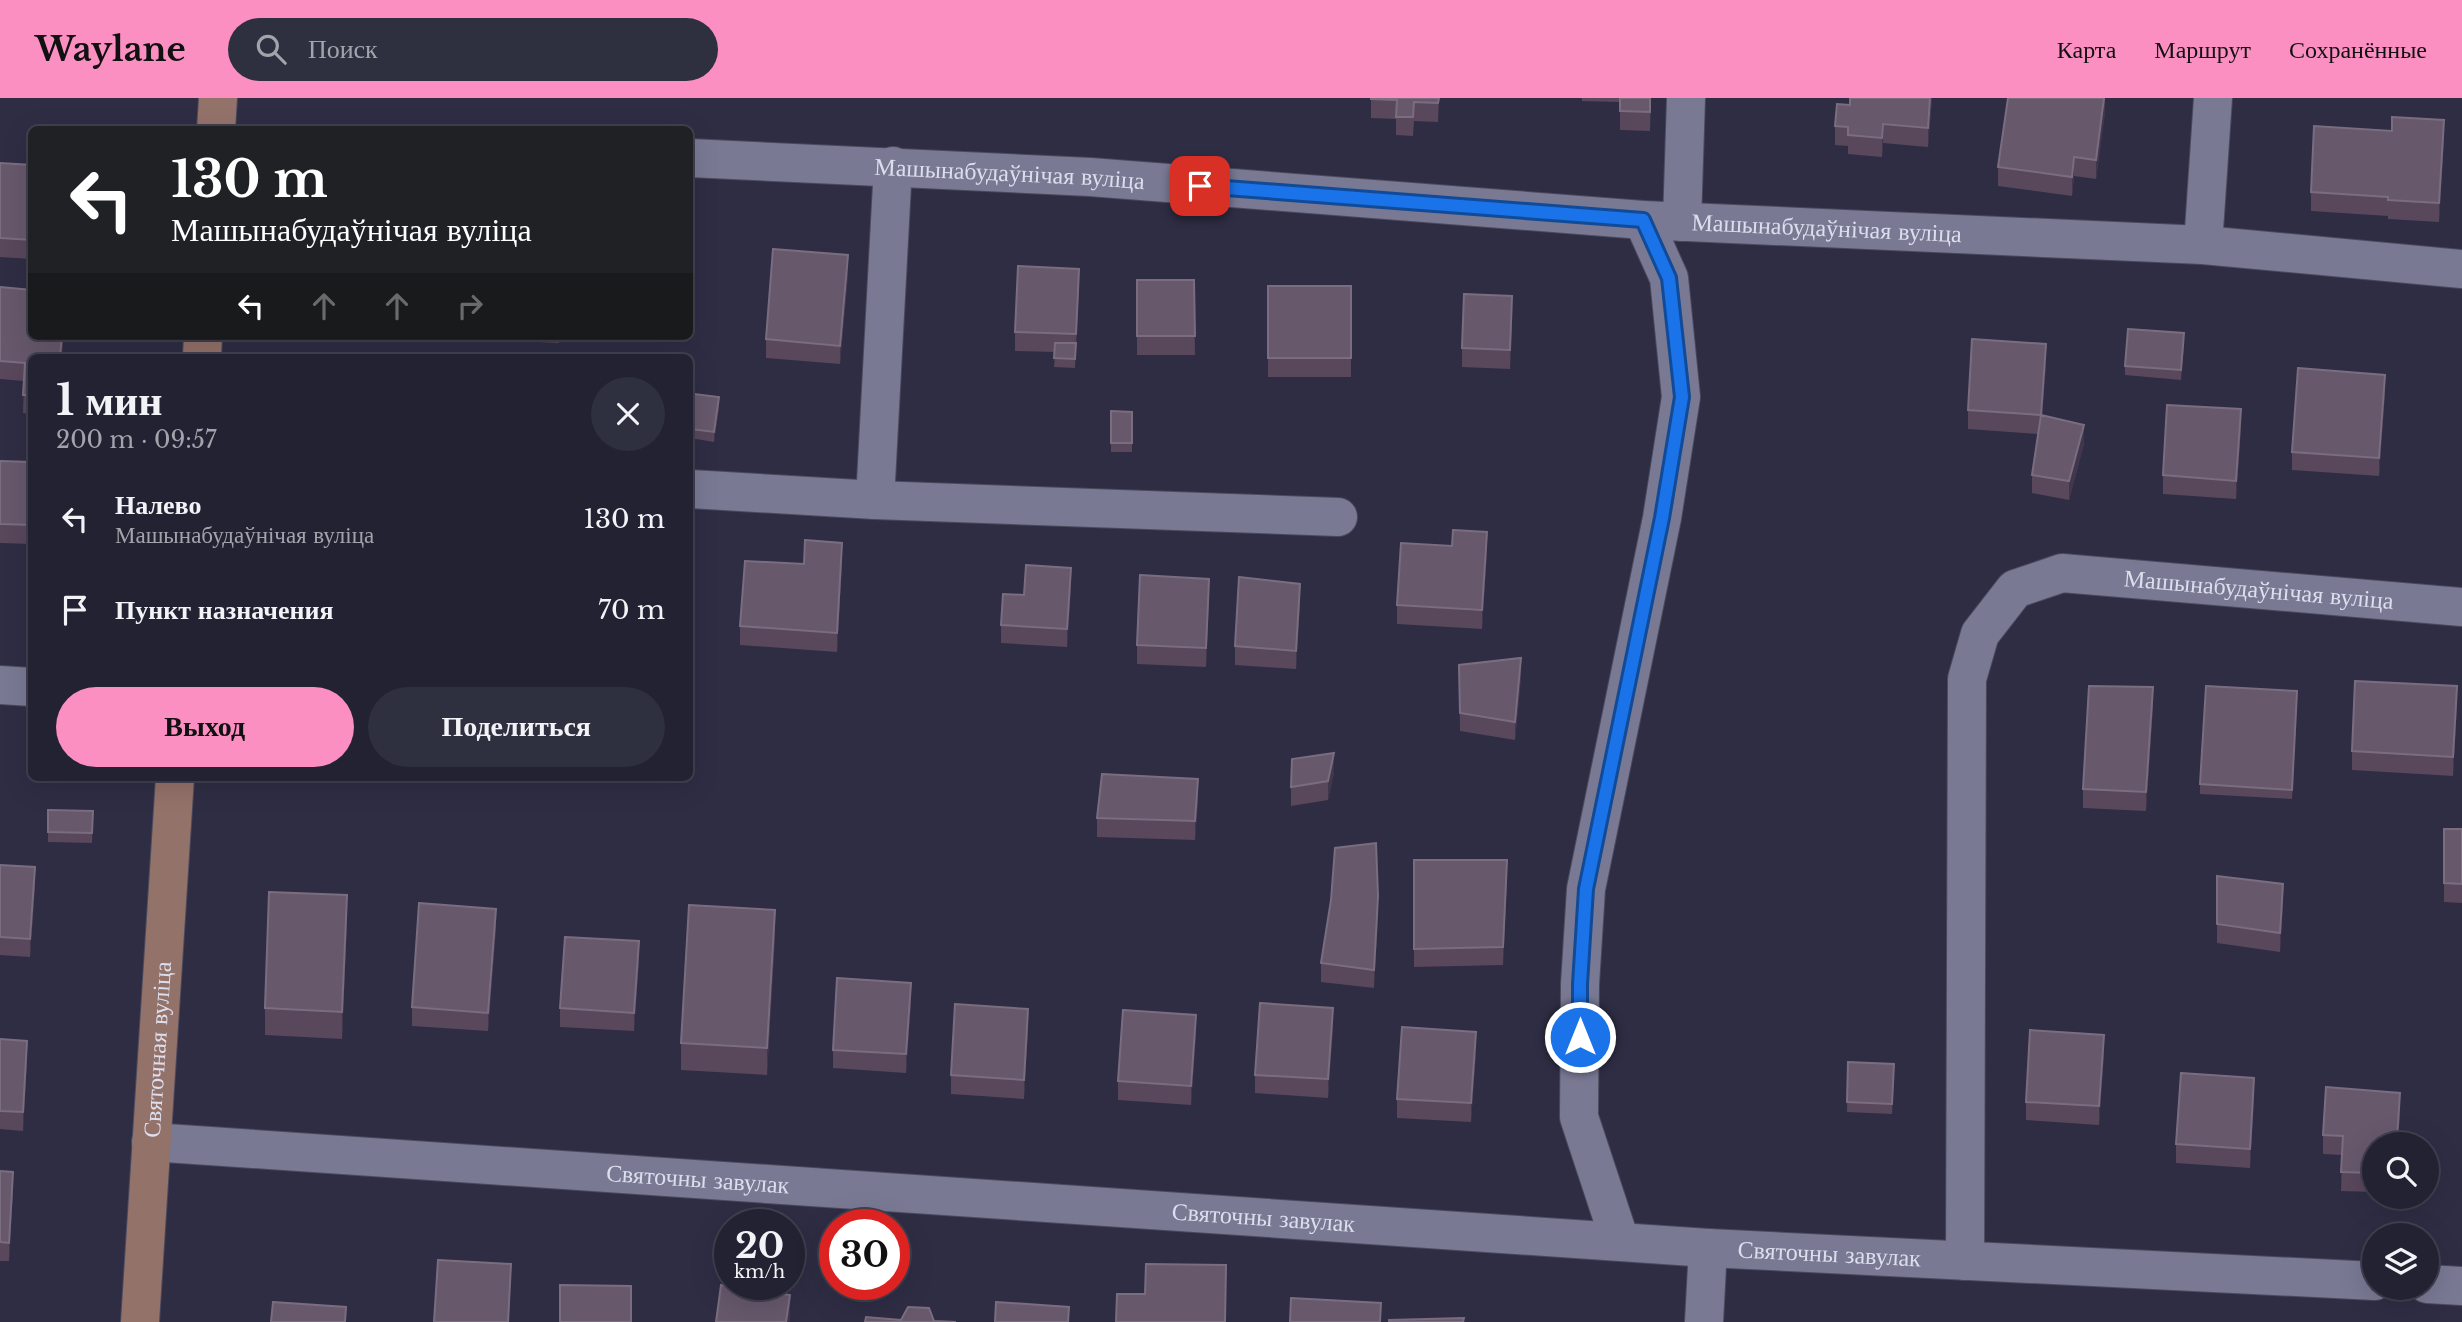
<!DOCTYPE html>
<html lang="ru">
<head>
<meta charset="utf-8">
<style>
	body { margin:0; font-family:"Libre Baskerville",serif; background:#2e2f3f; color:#f1f3f6; height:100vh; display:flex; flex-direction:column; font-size:26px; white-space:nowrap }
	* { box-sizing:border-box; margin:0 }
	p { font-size:23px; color:#a2a4ac }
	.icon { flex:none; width:38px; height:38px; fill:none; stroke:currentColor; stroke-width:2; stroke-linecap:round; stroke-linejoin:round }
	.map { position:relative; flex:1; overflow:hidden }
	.drawer { position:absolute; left:28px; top:256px; width:665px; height:427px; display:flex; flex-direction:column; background:#223; border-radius:10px; box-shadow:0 7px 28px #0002,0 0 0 2px #3f3f4e }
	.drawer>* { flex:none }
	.top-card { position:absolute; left:28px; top:28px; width:665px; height:214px; border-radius:10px; box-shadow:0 7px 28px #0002,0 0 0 2px #3f3f4e; background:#202124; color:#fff; overflow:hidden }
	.buttons { position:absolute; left:2362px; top:1034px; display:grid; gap:14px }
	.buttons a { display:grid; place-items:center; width:77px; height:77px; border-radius:50%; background:#223; box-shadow:0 7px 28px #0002,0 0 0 2px #3f3f4e; font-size:35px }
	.speed { position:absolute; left:714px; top:1111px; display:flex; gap:14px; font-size:35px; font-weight:700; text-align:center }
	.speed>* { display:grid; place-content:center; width:91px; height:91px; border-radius:50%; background:#223; box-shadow:0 7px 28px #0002,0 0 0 2px #3f3f4e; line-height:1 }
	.speed small { font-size:18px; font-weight:400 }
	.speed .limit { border:10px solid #d22; background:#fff; color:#111 }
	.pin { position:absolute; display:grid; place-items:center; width:60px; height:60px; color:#fff; margin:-30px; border-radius:14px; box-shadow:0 4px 10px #0006 }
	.me { position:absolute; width:77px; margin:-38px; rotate:0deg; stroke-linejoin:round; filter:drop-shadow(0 0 5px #0008) }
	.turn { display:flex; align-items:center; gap:24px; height:147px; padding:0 28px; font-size:32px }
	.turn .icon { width:91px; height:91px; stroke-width:2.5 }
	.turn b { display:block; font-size:49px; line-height:60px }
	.lanes { display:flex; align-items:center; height:66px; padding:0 28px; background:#0003; justify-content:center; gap:35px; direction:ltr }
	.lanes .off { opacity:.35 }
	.round { display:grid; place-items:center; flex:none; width:74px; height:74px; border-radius:37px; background:#2e2f3f }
	.head { display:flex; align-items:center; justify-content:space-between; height:119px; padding:0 28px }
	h1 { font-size:42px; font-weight:700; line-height:52px }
	.primary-button { display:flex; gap:14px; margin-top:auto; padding:14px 28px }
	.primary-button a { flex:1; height:80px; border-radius:42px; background:#fc8fc2; color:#111; font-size:28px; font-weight:700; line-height:80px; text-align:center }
	.primary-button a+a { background:#2e2f3f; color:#f1f3f6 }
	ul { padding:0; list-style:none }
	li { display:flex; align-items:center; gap:21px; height:91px; padding:0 28px }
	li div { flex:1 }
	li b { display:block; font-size:26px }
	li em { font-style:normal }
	header { display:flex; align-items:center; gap:42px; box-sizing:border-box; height:98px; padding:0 35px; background:#fc8fc2; color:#111 }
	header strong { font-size:33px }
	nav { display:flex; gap:38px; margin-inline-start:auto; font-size:24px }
	.search { width:490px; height:63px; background:#2e2f3f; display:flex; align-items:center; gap:18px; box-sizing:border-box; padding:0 24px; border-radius:38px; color:#a2a4ac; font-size:26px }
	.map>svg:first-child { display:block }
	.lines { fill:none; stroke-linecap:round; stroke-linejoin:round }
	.street-casing { stroke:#4a495d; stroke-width:40 }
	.secondary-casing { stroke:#4a495d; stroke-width:40 }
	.street { stroke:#797994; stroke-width:38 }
	.secondary { stroke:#93726a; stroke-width:38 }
	.wall { fill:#59475c }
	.shaded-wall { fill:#42364c }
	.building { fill:#67586c; stroke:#7a6d80; stroke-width:2 }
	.route-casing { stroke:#114b97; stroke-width:18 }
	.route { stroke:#1a73e8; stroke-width:12 }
	.labels { text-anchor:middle; stroke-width:7; stroke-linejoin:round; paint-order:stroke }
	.street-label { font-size:24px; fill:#dddeed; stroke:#2e2d44 }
</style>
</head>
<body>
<header>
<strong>Waylane</strong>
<div class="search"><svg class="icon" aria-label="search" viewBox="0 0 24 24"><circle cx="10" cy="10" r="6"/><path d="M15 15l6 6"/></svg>Поиск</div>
<nav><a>Карта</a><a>Маршрут</a><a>Сохранённые</a></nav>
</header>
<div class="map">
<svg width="2462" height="1224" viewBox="0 0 2462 1224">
	<rect width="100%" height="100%" fill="#2e2d44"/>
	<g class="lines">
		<defs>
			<g id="street">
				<path id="s1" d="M 690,60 L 1090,79 L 1643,122 L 2203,147 L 2462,171"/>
				<path d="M 1682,124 L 1686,0"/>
				<path d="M 2203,147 L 2213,0"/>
				<path d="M 690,391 L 875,402 L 1338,419"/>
				<path d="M 875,402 L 893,68"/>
				<path d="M 0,587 L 32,589"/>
				<path id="s2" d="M 151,1044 L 1708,1150 L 2375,1183"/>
				<path d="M 1620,1143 L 1579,1019 L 1580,886 L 1586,791 L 1662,420 L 1681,299 L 1669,180 L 1643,122"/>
				<path id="s3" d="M 1965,1163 L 1967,581 L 1980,536 L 2015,491 L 2062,475 L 2462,509"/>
				<path d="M 2427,1186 L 2462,1188"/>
				<path d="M 1704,1224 L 1708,1150"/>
			</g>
			<g id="secondary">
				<path d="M 216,32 L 218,0"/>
				<path d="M 202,259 L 203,238"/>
				<path id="s4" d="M 140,1224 L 175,679"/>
			</g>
		</defs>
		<!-- street casing -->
		<use href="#street" class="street-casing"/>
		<!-- secondary casing -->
		<use href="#secondary" class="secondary-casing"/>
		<!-- street -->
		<use href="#street" class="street"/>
		<!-- secondary -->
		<use href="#secondary" class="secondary"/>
	</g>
	<!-- wall -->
	<path class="wall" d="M 1371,0 L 1439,0 L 1438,24 L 1414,23 L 1413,38 L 1396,37 L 1396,21 L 1371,20 Z
		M 1582,0 L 1651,0 L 1650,33 L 1620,32 L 1620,4 L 1582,3 Z
		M 1932,0 L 1928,49 L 1883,45 L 1882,59 L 1848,56 L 1848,48 L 1835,47 L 1835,28 L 1850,7 Z
		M 2105,0 L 2105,14 L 2096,81 L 2074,78 L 2072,98 L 1998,88 L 1998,69 Z
		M 2444,40 L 2439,124 L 2388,121 L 2388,118 L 2311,113 L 2311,94 Z
		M 0,65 L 32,67 L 32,161 L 0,159 Z
		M 848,176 L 840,266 L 766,260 L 766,241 Z
		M 1137,182 L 1194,182 L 1195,257 L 1137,257 Z
		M 1268,188 L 1351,188 L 1351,279 L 1268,279 Z
		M 0,189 L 32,238 L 63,238 L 62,259 L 32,259 L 32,316 L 23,315 L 24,283 L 0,281 Z
		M 1079,189 L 1075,270 L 1054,269 L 1055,254 L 1015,253 L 1015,234 Z
		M 1512,217 L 1510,271 L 1462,269 L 1462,250 Z
		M 473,238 L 559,238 L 559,245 L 473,241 Z
		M 2184,245 L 2181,282 L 2125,277 L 2125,268 Z
		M 2046,265 L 2042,318 L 2084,346 L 2069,402 L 2032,395 L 2032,377 L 2038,336 L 1968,331 L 1968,312 Z
		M 2385,295 L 2379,378 L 2292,372 L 2292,354 Z
		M 719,309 L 714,344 L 690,340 L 690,330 Z
		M 1111,313 L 1132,314 L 1132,354 L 1111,354 Z
		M 2241,330 L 2236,401 L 2163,396 L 2163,377 Z
		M 0,363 L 32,364 L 32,446 L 0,445 Z
		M 1452,448 L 1487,452 L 1482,531 L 1397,526 L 1397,507 Z
		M 842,464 L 837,554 L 740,547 L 740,528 L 804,466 Z
		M 1071,489 L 1067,549 L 1001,545 L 1001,527 L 1024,497 Z
		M 1209,500 L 1206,569 L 1137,566 L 1137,547 Z
		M 1300,504 L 1296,571 L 1235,567 L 1235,548 Z
		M 1459,567 L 1521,579 L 1515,642 L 1460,633 Z
		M 2297,603 L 2292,701 L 2200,696 L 2200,686 Z
		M 2457,607 L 2453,678 L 2352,672 L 2352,653 Z
		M 2153,608 L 2146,713 L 2083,710 L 2083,691 Z
		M 1334,674 L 1328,702 L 1291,708 L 1291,689 Z
		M 1198,700 L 1195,742 L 1097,739 L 1097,720 Z
		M 48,712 L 93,713 L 92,745 L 48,744 Z
		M 2444,731 L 2462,731 L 2462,805 L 2444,804 Z
		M 1414,762 L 1507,780 L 1503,867 L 1414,869 Z
		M 0,767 L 35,788 L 30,859 L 0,857 Z
		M 2217,778 L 2283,805 L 2280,854 L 2217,845 Z
		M 1331,802 L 1378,817 L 1374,890 L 1321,884 L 1321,865 Z
		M 347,824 L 342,941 L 265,937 L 265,910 Z
		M 496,830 L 488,933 L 412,928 L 412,909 Z
		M 775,838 L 767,977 L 681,972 L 681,945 Z
		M 639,862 L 634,933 L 560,929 L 560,910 Z
		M 911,904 L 906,975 L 833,970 L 833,952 Z
		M 1333,929 L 1328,1000 L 1255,995 L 1255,977 Z
		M 1028,930 L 1024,1001 L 951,996 L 951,977 Z
		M 1196,936 L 1191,1007 L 1118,1002 L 1118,983 Z
		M 0,941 L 27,962 L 23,1033 L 0,1031 Z
		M 1476,953 L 1471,1024 L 1397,1020 L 1397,1001 Z
		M 2104,956 L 2099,1027 L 2026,1022 L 2026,1004 Z
		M 1848,964 L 1894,976 L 1892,1016 L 1847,1014 Z
		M 2254,998 L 2250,1070 L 2176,1065 L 2176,1046 Z
		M 2400,1013 L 2398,1046 L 2375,1046 L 2375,1094 L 2341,1093 L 2342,1057 L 2323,1056 L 2323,1037 Z
		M 0,1073 L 13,1092 L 9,1163 L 0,1163 Z"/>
	<!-- shaded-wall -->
	<path class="shaded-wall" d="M 1930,0 L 1932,0 L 1928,49 L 1928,30 Z
		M 2104,0 L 2105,14 L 2096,81 L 2096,62 Z
		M 2444,22 L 2444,40 L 2439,124 L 2439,105 Z
		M 1883,26 L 1883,45 L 1882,59 L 1882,40 Z
		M 2074,59 L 2074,78 L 2072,98 L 2072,79 Z
		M 693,129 L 693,147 L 690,199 L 690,180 Z
		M 848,157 L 848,176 L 840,266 L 840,248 Z
		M 1079,171 L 1079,189 L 1075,270 L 1076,236 Z
		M 1512,198 L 1512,217 L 1510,271 L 1510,252 Z
		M 62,238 L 63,238 L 62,259 L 60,259 Z
		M 2046,246 L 2046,265 L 2041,336 L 2041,317 Z
		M 2385,277 L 2385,295 L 2379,378 L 2379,360 Z
		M 719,299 L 719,309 L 714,344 L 714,334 Z
		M 2241,311 L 2241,330 L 2236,401 L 2236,383 Z
		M 2084,327 L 2084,346 L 2069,402 L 2069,383 Z
		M 1487,434 L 1487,452 L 1482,531 L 1482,512 Z
		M 842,445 L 842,464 L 837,554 L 837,535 Z
		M 1071,470 L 1071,489 L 1067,549 L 1067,531 Z
		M 1209,481 L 1209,500 L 1206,569 L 1206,550 Z
		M 1300,486 L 1300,504 L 1296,571 L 1296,553 Z
		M 1521,560 L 1521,579 L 1515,642 L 1515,624 Z
		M 2457,588 L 2457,607 L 2453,678 L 2453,659 Z
		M 2153,589 L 2153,608 L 2146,713 L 2146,694 Z
		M 1334,655 L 1334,674 L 1328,702 L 1328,683 Z
		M 1198,681 L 1198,700 L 1195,742 L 1195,723 Z
		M 1507,762 L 1507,780 L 1503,867 L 1503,849 Z
		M 35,769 L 35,788 L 30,859 L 30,841 Z
		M 2283,786 L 2283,805 L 2280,854 L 2280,835 Z
		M 347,797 L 347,824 L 342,941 L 342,914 Z
		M 1378,798 L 1378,817 L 1374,890 L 1374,872 Z
		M 496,811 L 496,830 L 488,933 L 488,915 Z
		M 775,812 L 775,838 L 767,977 L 767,950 Z
		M 639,843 L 639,862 L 634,933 L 634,915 Z
		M 911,885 L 911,904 L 906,975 L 906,956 Z
		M 1333,910 L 1333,929 L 1328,1000 L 1328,981 Z
		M 1028,911 L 1028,930 L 1024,1001 L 1024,982 Z
		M 1196,917 L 1196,936 L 1191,1007 L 1191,988 Z
		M 1476,934 L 1476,953 L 1471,1024 L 1471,1005 Z
		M 2104,937 L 2104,956 L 2099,1027 L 2099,1008 Z
		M 27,943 L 27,962 L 23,1033 L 23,1014 Z
		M 2254,980 L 2254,998 L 2250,1070 L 2250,1051 Z
		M 2400,995 L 2400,1013 L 2398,1046 L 2397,1046 Z
		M 13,1074 L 13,1092 L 9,1163 L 9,1145 Z
		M 511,1166 L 509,1224 L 508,1224 Z
		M 790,1197 L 790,1224 L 786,1224 Z"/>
	<!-- building -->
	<path class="building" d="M 1371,0 L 1439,0 L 1438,5 L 1414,4 L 1413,19 L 1396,19 L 1397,2 L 1371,1 Z
		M 1620,0 L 1650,0 L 1650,14 L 1620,13 Z
		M 1850,0 L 1930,0 L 1928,30 L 1883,26 L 1882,40 L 1848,37 L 1848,29 L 1835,28 L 1837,6 L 1850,7 Z
		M 2008,0 L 2104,0 L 2096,62 L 2074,59 L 2072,79 L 1998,69 Z
		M 2392,19 L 2444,22 L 2439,105 L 2388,102 L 2388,99 L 2311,94 L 2314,28 L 2392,33 Z
		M 0,65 L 32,67 L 32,142 L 0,140 Z
		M 690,128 L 693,129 L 690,180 Z
		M 773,151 L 848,157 L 840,248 L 766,241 Z
		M 1018,168 L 1079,171 L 1076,236 L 1015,234 Z
		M 1137,182 L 1194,182 L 1195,238 L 1137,238 Z
		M 1268,188 L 1351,188 L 1351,260 L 1268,260 Z
		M 0,189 L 32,192 L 32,238 L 62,238 L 60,259 L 32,259 L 32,297 L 23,297 L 25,265 L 0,263 Z
		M 1464,196 L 1512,198 L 1510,252 L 1462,250 Z
		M 2128,231 L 2184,235 L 2181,272 L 2125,268 Z
		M 1972,241 L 2046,246 L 2041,317 L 2084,327 L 2069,383 L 2032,377 L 2041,317 L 1968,312 Z
		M 1055,245 L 1076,245 L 1075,261 L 1054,260 Z
		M 2298,270 L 2385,277 L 2379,360 L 2292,354 Z
		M 694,296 L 719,299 L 714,334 L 690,331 Z
		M 2167,307 L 2241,311 L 2236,383 L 2163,377 Z
		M 1111,313 L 1132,314 L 1132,345 L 1111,345 Z
		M 0,363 L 32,364 L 32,427 L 0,426 Z
		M 1453,432 L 1487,434 L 1482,512 L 1397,507 L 1401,445 L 1452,448 Z
		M 805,442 L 842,445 L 837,535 L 740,528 L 745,463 L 804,466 Z
		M 1026,467 L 1071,470 L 1067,531 L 1001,527 L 1003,496 L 1024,497 Z
		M 1140,477 L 1209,481 L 1206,550 L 1137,547 Z
		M 1239,479 L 1300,486 L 1296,553 L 1235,548 Z
		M 1521,560 L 1515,624 L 1460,615 L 1459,567 Z
		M 2355,583 L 2457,588 L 2453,659 L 2352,653 Z
		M 2089,588 L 2153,589 L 2146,694 L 2083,691 Z
		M 2206,588 L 2297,593 L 2292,692 L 2200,686 Z
		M 1334,655 L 1328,683 L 1291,689 L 1292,661 Z
		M 1102,676 L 1198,681 L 1195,723 L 1097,720 Z
		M 48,712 L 93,713 L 92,735 L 48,734 Z
		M 2444,731 L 2462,731 L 2462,786 L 2444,785 Z
		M 1376,745 L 1378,798 L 1374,872 L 1321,865 L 1331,802 L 1335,750 Z
		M 1414,762 L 1507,762 L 1503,849 L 1414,851 Z
		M 0,767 L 35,769 L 30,841 L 0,839 Z
		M 2217,778 L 2283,786 L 2280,835 L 2217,826 Z
		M 269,794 L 347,797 L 342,914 L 265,910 Z
		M 419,805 L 496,811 L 488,915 L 412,909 Z
		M 689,807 L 775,812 L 767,950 L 681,945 Z
		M 565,839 L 639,843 L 634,915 L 560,910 Z
		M 837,880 L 911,885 L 906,956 L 833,952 Z
		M 1260,905 L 1333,910 L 1328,981 L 1255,977 Z
		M 955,906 L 1028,911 L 1024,982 L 951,977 Z
		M 1123,912 L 1196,917 L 1191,988 L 1118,983 Z
		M 1402,929 L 1476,934 L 1471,1005 L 1397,1001 Z
		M 2030,932 L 2104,937 L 2099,1008 L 2026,1004 Z
		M 0,941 L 27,943 L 23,1014 L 0,1013 Z
		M 1848,964 L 1894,966 L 1892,1006 L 1847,1004 Z
		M 2181,975 L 2254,980 L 2250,1051 L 2176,1046 Z
		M 2326,989 L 2400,995 L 2397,1041 L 2383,1040 L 2383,1046 L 2375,1046 L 2375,1075 L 2341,1074 L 2343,1038 L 2323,1037 Z
		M 0,1073 L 13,1074 L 9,1145 L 0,1144 Z
		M 438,1162 L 511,1166 L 508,1224 L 434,1224 Z
		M 1146,1166 L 1226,1167 L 1225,1224 L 1116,1224 L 1117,1196 L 1145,1196 Z
		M 560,1187 L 631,1188 L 631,1224 L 560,1224 Z
		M 721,1187 L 790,1197 L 786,1224 L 716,1224 Z
		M 1291,1200 L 1381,1205 L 1380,1224 L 1290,1224 Z
		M 273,1204 L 346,1209 L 345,1224 L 271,1224 Z
		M 996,1204 L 1069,1209 L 1068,1224 L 995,1224 Z
		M 908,1209 L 929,1210 L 934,1223 L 956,1224 L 865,1224 L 866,1219 L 901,1222 Z
		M 1464,1220 L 1463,1224 L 1389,1224 L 1389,1222 Z"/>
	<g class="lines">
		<defs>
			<path id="route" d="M 1200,88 L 1643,122 L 1669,180 L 1682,299 L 1662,420 L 1586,791 L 1580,886 L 1580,939"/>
		</defs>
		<!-- route casing -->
		<use href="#route" class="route-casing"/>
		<!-- route -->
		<use href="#route" class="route"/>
	</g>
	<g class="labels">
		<!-- street labels -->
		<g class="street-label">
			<text dy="8" stroke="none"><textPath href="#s1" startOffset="320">Машынабудаўнічая вуліца</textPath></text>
			<text dy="8" stroke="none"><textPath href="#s1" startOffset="1139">Машынабудаўнічая вуліца</textPath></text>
			<text dy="8" stroke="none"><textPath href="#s3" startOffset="933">Машынабудаўнічая вуліца</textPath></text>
			<text dy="8" stroke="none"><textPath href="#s4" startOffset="273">Святочная вуліца</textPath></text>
			<text dy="8" stroke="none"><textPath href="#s2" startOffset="548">Святочны завулак</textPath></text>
			<text dy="8" stroke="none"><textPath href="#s2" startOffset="1115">Святочны завулак</textPath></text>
			<text dy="8" stroke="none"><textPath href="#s2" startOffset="1682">Святочны завулак</textPath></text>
		</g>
	</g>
</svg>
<div class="buttons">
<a><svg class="icon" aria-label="search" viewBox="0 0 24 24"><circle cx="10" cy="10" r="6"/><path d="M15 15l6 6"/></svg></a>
<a><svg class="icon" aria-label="layers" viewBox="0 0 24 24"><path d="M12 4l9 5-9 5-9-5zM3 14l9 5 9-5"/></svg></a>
</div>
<div class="speed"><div>20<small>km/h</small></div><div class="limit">30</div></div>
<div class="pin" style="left:1200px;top:88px;background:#d93025"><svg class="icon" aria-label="arrive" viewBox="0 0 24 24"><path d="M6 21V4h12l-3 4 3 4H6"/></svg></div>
<svg class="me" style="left:1580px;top:939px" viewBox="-20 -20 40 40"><circle r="17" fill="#1a73e8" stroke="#fff" stroke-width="3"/><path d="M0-11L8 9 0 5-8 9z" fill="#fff"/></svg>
<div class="top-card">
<div class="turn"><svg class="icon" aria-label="left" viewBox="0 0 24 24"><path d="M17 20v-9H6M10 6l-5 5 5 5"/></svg><div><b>130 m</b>Машынабудаўнічая вуліца</div></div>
<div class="lanes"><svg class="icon" aria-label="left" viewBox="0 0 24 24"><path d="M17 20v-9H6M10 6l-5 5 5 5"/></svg><svg class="icon off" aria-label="ahead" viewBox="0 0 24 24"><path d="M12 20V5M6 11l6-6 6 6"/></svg><svg class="icon off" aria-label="ahead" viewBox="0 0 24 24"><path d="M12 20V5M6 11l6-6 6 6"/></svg><svg class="icon off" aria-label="right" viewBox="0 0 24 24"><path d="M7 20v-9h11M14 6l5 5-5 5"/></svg></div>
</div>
<section class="drawer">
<div class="head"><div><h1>1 мин</h1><p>200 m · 09:57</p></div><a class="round"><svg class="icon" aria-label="close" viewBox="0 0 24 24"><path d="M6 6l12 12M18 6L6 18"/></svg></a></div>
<ul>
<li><svg class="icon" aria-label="left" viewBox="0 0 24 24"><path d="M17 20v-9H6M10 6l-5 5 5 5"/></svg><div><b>Налево</b><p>Машынабудаўнічая вуліца</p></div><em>130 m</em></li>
<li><svg class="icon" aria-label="arrive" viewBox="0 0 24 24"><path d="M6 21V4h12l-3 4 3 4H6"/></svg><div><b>Пункт назначения</b></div><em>70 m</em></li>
</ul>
<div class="primary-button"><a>Выход</a><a>Поделиться</a></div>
</section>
</div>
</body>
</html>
